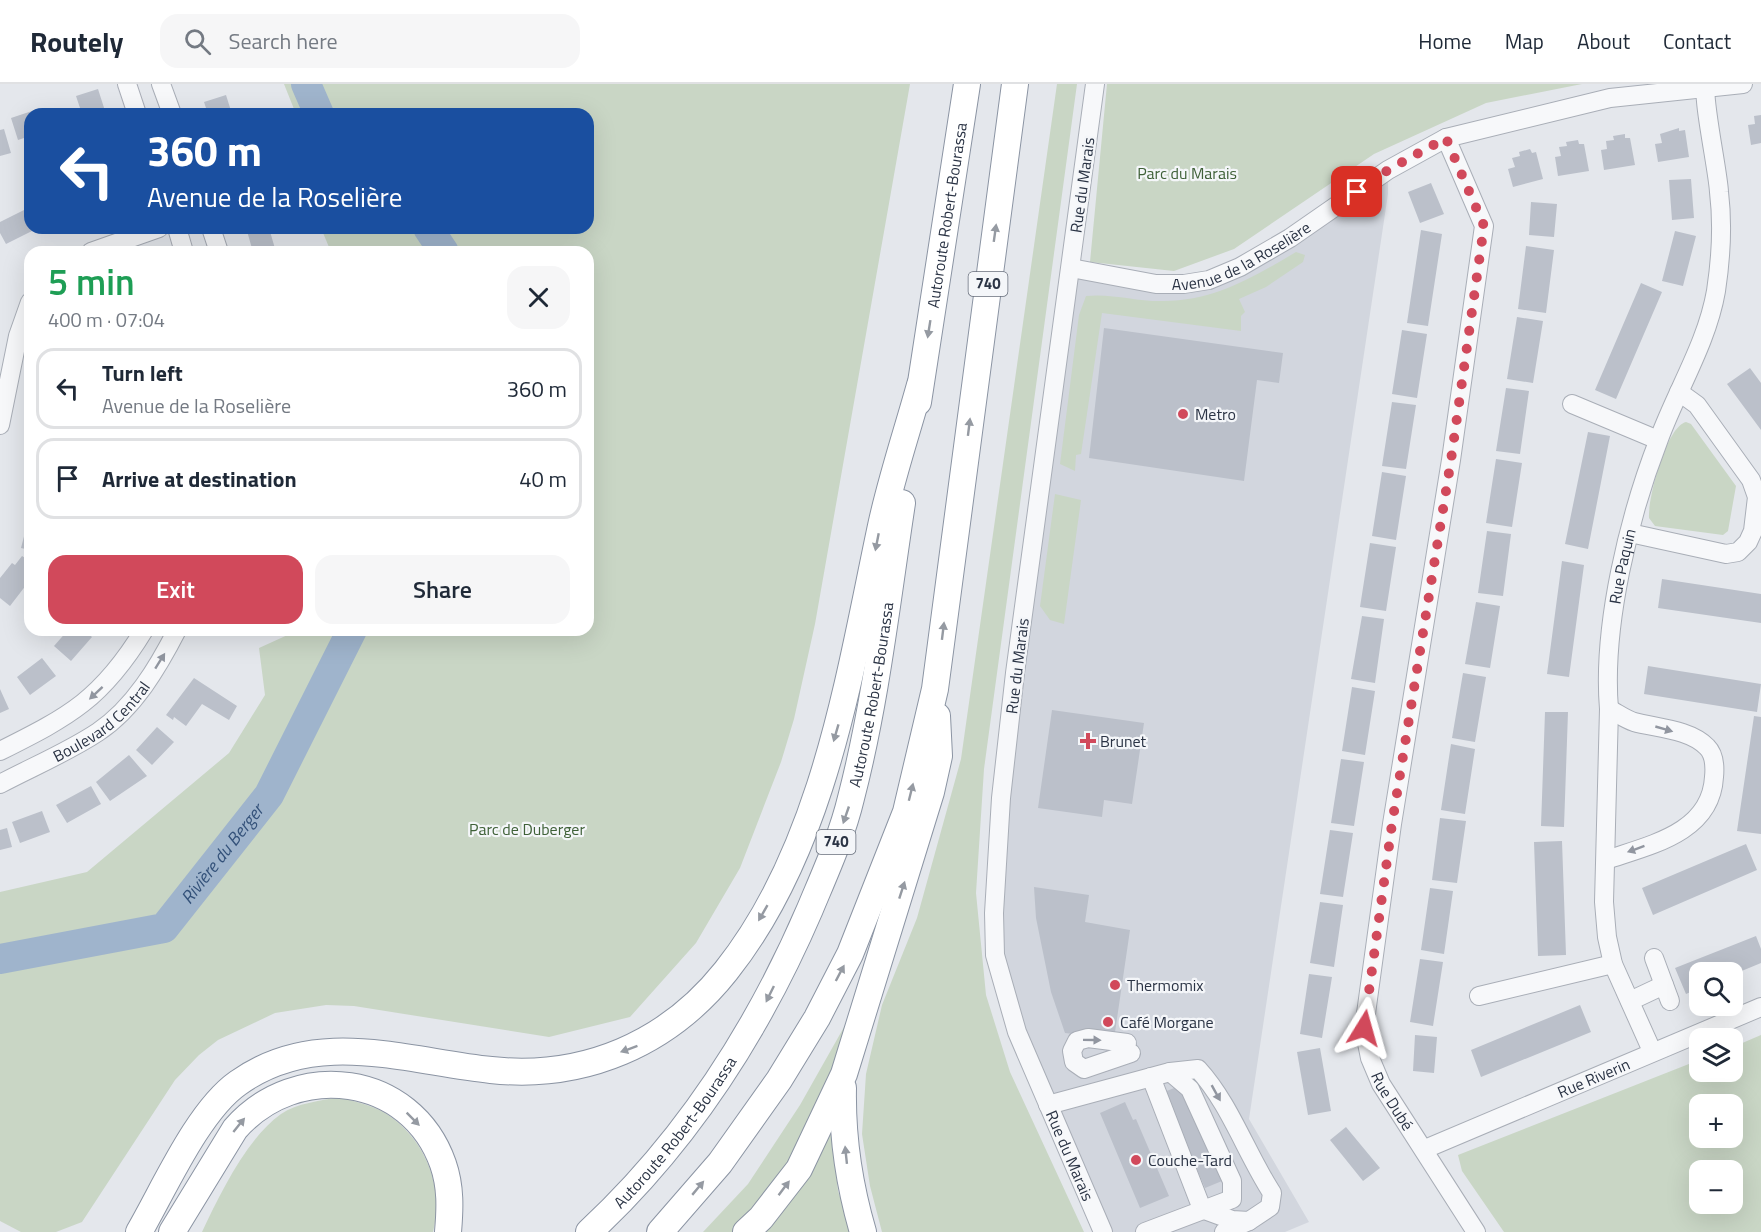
<!DOCTYPE html>
<html lang="en">
<head>
<meta charset="utf-8">
<style>
	body { margin:0; font-family:"Titillium Web",sans-serif; background:#f6f6f7; color:#1f2937; height:100vh; display:flex; flex-direction:column; font-size:22px; white-space:nowrap }
	* { box-sizing:border-box; margin:0 }
	p { font-size:20px; color:#747a83 }
	.icon { flex:none; width:33px; height:33px; fill:none; stroke:currentColor; stroke-width:2; stroke-linecap:round; stroke-linejoin:round }
	.map { position:relative; flex:1; overflow:hidden }
	.details { position:absolute; left:24px; top:162px; width:570px; height:390px; display:flex; flex-direction:column; background:#fff; border-radius:18px; box-shadow:0 6px 24px #0002 }
	.details>* { flex:none }
	.guide { position:absolute; left:24px; top:24px; width:570px; height:126px; border-radius:18px; box-shadow:0 6px 24px #0002; background:#1a4fa0; color:#fff; overflow:hidden }
	.controls { position:absolute; left:1689px; top:878px; display:grid; gap:12px }
	.controls a { display:grid; place-items:center; width:54px; height:54px; border-radius:12px; background:#fff; box-shadow:0 6px 24px #0002; font-size:30px }
	.pin { position:absolute; display:grid; place-items:center; width:51px; height:51px; color:#fff; margin:-26px; border-radius:12px; box-shadow:0 3px 9px #0006 }
	.me { position:absolute; width:66px; margin:-33px; rotate:8deg; stroke-linejoin:round; filter:drop-shadow(0 0 4px #0008) }
	.turn { display:flex; align-items:center; gap:21px; height:126px; padding:0 24px; font-size:27px }
	.turn .icon { width:78px; height:78px; stroke-width:2.5 }
	.turn b { display:block; font-size:42px; line-height:51px }
	.round { display:grid; place-items:center; flex:none; width:63px; height:63px; border-radius:18px; background:#f6f6f7 }
	.headline { display:flex; align-items:center; justify-content:space-between; height:102px; padding:0 24px }
	h1 { font-size:36px; font-weight:600; line-height:45px; color:#1e9e55 }
	.action { display:flex; gap:12px; margin-top:auto; padding:12px 24px }
	.action a { flex:1; height:69px; border-radius:18px; background:#d1495b; color:#fff; font-size:24px; font-weight:600; line-height:69px; text-align:center }
	.action a+a { background:#f6f6f7; color:#1f2937 }
	ul { padding:0; list-style:none }
	li { display:flex; align-items:center; gap:18px; height:81px; margin:0 12px 9px; padding:0 12px; border:3px solid #e0e1e3; border-radius:18px }
	li div { flex:1 }
	li b { display:block; font-size:22px }
	li em { font-style:normal }
	header { display:flex; align-items:center; gap:36px; box-sizing:border-box; height:84px; padding:0 30px; background:#fff; border-bottom:2px solid #e0e1e3 }
	header strong { font-size:28px }
	nav { display:flex; gap:33px; margin-inline-start:auto; font-size:21px }
	.search { width:420px; height:54px; background:#f6f6f7; display:flex; align-items:center; gap:15px; box-sizing:border-box; padding:0 21px; border-radius:18px; color:#747a83; font-size:22px }
	.map>svg:first-child { display:block }
	.built { fill:#d2d6de }
	.green { fill:#c9d6c5; fill-rule:evenodd }
	.lines { fill:none; stroke-linecap:round; stroke-linejoin:round }
	.river { stroke:#9fb4cc; stroke-width:30 }
	.building { fill:#bbc0ca }
	.minor-casing { stroke:#a9aeb7; stroke-width:20 }
	.highway-casing { stroke:#8b94a3; stroke-width:28 }
	.minor { stroke:#f7f8fa; stroke-width:18 }
	.highway { stroke:#fff; stroke-width:26 }
	.oneway { fill:#959aa2 }
	.oneway2 { fill:#9196a0 }
	.route { stroke:#d1495b; stroke-width:10; stroke-dasharray:0 18 }
	.poi-dot { fill:#d1495b; stroke:#f4f6f9; stroke-width:2 }
	.labels { text-anchor:middle; stroke-width:4.5; stroke-linejoin:round; paint-order:stroke }
	.shield { fill:#f4f6f9; stroke:#676e7b; stroke-width:1.5 }
	.shield-label { font-size:15px; font-weight:bold; fill:#2b3445 }
	.park-label { font-size:16px; fill:#3f6138; stroke:#f4f6f9 }
	.street-label { font-size:16px; fill:#2b3445; stroke:#f4f6f9 }
	.poi-label { font-size:16px; fill:#2b3445; stroke:#f4f6f9; text-anchor:start }
	.water-label { font-size:18px; font-style:italic; fill:#34527a; stroke:#f4f6f9 }
</style>
</head>
<body>
<header>
<strong>Routely</strong>
<div class="search"><svg class="icon" aria-label="search" viewBox="0 0 24 24"><circle cx="10" cy="10" r="6"/><path d="M15 15l6 6"/></svg>Search here</div>
<nav><a>Home</a><a>Map</a><a>About</a><a>Contact</a></nav>
</header>
<div class="map">
<svg width="1761" height="1148" viewBox="0 0 1761 1148">
	<rect width="100%" height="100%" fill="#e4e7ec"/>
	<!-- built -->
	<path class="built" d="M 1388,86 L 1388,110 L 1249,1035 L 1309,1138 L 1285,1148 L 1103,1148 L 1017,948 L 994,829 L 1071,184 L 1209,196 Z"/>
	<!-- green -->
	<path class="green" d="M 284,0 L 910,0 L 815,540 L 794,635 L 781,678 L 740,784 L 696,859 L 630,933 L 549,953 L 354,922 L 326,921 L 275,929 L 218,956 L 199,971 L 175,996 L 82,1138 L 56,1148 L 21,1148 L 0,1137 L 0,808 L 87,788 L 229,669 L 265,611 L 259,564 L 292,549 L 293,546 L 588,546 L 588,168 L 331,168 L 321,144 L 588,144 L 588,30 L 296,30 Z
		M 1057,0 L 1077,0 L 984,685 L 976,809 L 986,911 L 1010,988 L 1084,1148 L 882,1148 L 870,1102 L 862,1050 L 866,990 L 882,921 L 917,834 L 961,675 Z
		M 1107,0 L 1582,0 L 1486,19 L 1374,70 L 1234,165 L 1174,187 L 1090,178 Z
		M 1296,168 L 1305,171 L 1303,178 L 1266,203 L 1239,215 L 1245,228 L 1241,232 L 1241,247 L 1102,229 L 1081,370 L 1076,371 L 1075,387 L 1060,380 L 1079,231 L 1086,212 C 1112,209 1138,218 1164,217 C 1214,217 1254,193 1296,168 Z
		M 1686,338 L 1691,340 L 1736,402 L 1728,447 L 1723,451 L 1655,442 L 1649,434 C 1648,414 1666,343 1686,338 Z
		M 1055,410 L 1081,416 L 1064,540 L 1050,536 L 1040,522 Z
		M 848,936 L 858,941 L 802,1077 L 739,1148 L 703,1148 L 748,1100 L 800,1021 Z
		M 1761,951 L 1761,1148 L 1504,1148 L 1462,1087 L 1458,1071 L 1699,976 L 1700,987 L 1732,987 L 1733,963 ZM 1700,1020 L 1732,1020 L 1732,1053 L 1700,1053 ZM 1700,1086 L 1732,1086 L 1732,1119 L 1700,1119 Z
		M 339,1013 C 356,1018 377,1022 391,1033 C 427,1059 444,1105 433,1148 L 202,1148 C 220,1110 247,1054 281,1030 C 297,1019 320,1017 339,1013 Z
		M 824,1049 L 832,1051 L 838,1107 L 852,1148 L 755,1148 Z"/>
	<g class="lines">
		<!-- river -->
		<g class="river">
			<path d="M 306,0 L 319,30"/>
			<path d="M 428,144 L 444,168"/>
			<path id="s1" d="M 0,875 L 164,844 L 269,711 L 352,546"/>
		</g>
	</g>
	<!-- building -->
	<path class="building" d="M 98,5 L 106,30 L 82,30 L 76,12 Z
		M 226,11 L 232,30 L 208,30 L 204,18 Z
		M 41,24 L 43,30 L 30,30 L 30,52 L 18,56 L 11,34 Z
		M 1761,31 L 1761,59 L 1751,61 L 1748,41 L 1755,40 L 1754,32 Z
		M 1679,44 L 1679,47 L 1685,46 L 1689,73 L 1658,78 L 1655,60 L 1662,59 L 1660,50 Z
		M 4,45 L 11,69 L 0,72 L 0,46 Z
		M 1625,50 L 1625,54 L 1630,54 L 1635,81 L 1604,86 L 1601,66 L 1607,65 L 1606,57 L 1614,56 L 1613,52 Z
		M 1578,56 L 1579,60 L 1584,60 L 1589,87 L 1558,92 L 1555,73 L 1561,72 L 1559,63 L 1567,62 L 1566,58 Z
		M 1530,65 L 1532,69 L 1536,68 L 1543,95 L 1513,103 L 1508,85 L 1515,83 L 1512,74 L 1520,72 L 1519,68 Z
		M 1691,95 L 1694,134 L 1672,136 L 1669,96 Z
		M 1431,99 L 1444,130 L 1420,139 L 1408,108 Z
		M 1531,118 L 1557,120 L 1554,153 L 1529,151 Z
		M 24,126 L 30,144 L 34,146 L 6,160 L 0,149 L 0,138 Z
		M 256,144 L 269,144 L 276,168 L 253,168 L 247,147 Z
		M 1421,146 L 1442,150 L 1428,242 L 1407,239 Z
		M 1675,147 L 1696,152 L 1683,202 L 1662,197 Z
		M 1526,162 L 1554,166 L 1546,229 L 1518,225 Z
		M 1641,199 L 1662,208 L 1616,315 L 1595,306 Z
		M 1517,233 L 1543,237 L 1533,299 L 1507,295 Z
		M 1104,244 L 1283,269 L 1279,299 L 1257,296 L 1244,397 L 1089,374 Z
		M 1402,246 L 1427,250 L 1417,314 L 1392,310 Z
		M 1750,284 L 1761,299 L 1761,346 L 1727,300 Z
		M 1506,304 L 1529,307 L 1520,370 L 1496,367 Z
		M 1392,318 L 1416,321 L 1406,385 L 1382,382 Z
		M 1588,348 L 1610,352 L 1588,465 L 1565,460 Z
		M 1496,375 L 1522,379 L 1512,443 L 1486,439 Z
		M 1382,388 L 1406,392 L 1396,456 L 1372,452 Z
		M 29,433 L 30,433 L 30,466 L 21,464 Z
		M 1487,447 L 1511,450 L 1503,512 L 1478,509 Z
		M 1370,459 L 1396,463 L 1386,527 L 1360,523 Z
		M 22,472 L 30,477 L 30,496 L 10,522 L 0,514 L 0,494 L 12,479 L 15,481 Z
		M 1562,477 L 1584,481 L 1569,593 L 1547,590 Z
		M 1662,495 L 1761,510 L 1761,539 L 1658,524 Z
		M 1476,518 L 1500,522 L 1490,584 L 1465,580 Z
		M 1362,532 L 1384,535 L 1375,599 L 1351,595 Z
		M 68,546 L 84,546 L 92,553 L 71,577 L 54,562 Z
		M 42,574 L 56,592 L 30,611 L 17,593 Z
		M 1648,582 L 1761,600 L 1757,628 L 1644,610 Z
		M 1463,589 L 1486,593 L 1475,658 L 1452,654 Z
		M 194,594 L 237,622 L 229,636 L 202,620 L 186,642 L 174,633 L 173,636 L 166,631 Z
		M 1352,603 L 1375,607 L 1365,671 L 1342,667 Z
		M 0,605 L 9,625 L 0,629 Z
		M 1052,626 L 1144,639 L 1132,720 L 1104,716 L 1102,733 L 1038,724 Z
		M 1545,628 L 1568,628 L 1564,743 L 1541,742 Z
		M 1754,632 L 1761,633 L 1761,750 L 1737,747 Z
		M 157,643 L 174,658 L 152,681 L 136,666 Z
		M 1451,660 L 1475,665 L 1465,730 L 1441,726 Z
		M 129,671 L 147,692 L 110,717 L 96,698 Z
		M 1341,675 L 1364,678 L 1354,742 L 1331,739 Z
		M 91,702 L 101,720 L 67,739 L 56,721 Z
		M 42,727 L 50,748 L 20,759 L 12,738 Z
		M 1440,734 L 1466,737 L 1457,799 L 1432,796 Z
		M 7,744 L 12,763 L 0,766 L 0,746 Z
		M 1330,746 L 1353,749 L 1343,813 L 1320,810 Z
		M 1562,757 L 1566,871 L 1538,872 L 1534,758 Z
		M 1746,760 L 1757,786 L 1653,831 L 1642,804 Z
		M 1034,803 L 1089,811 L 1085,838 L 1130,846 L 1114,955 L 1065,949 L 1051,908 L 1036,834 Z
		M 1430,804 L 1453,807 L 1444,870 L 1421,866 Z
		M 1320,818 L 1343,821 L 1334,883 L 1310,879 Z
		M 1756,852 L 1761,865 L 1761,879 L 1732,891 L 1732,888 L 1700,888 L 1700,904 L 1686,910 L 1675,884 Z
		M 1420,875 L 1443,878 L 1433,942 L 1410,938 Z
		M 1309,890 L 1332,893 L 1322,954 L 1300,950 Z
		M 1580,921 L 1591,948 L 1481,993 L 1471,966 Z
		M 1415,951 L 1437,953 L 1434,989 L 1413,987 Z
		M 1320,964 L 1331,1027 L 1308,1031 L 1297,968 Z
		M 1182,1001 L 1222,1097 L 1205,1104 L 1164,1008 Z
		M 1125,1018 L 1133,1036 L 1136,1035 L 1169,1112 L 1140,1124 L 1100,1029 Z
		M 1346,1043 L 1380,1084 L 1363,1097 L 1330,1056 Z"/>
	<g class="lines">
		<defs>
			<g id="minor">
				<path d="M 127,0 L 137,30"/>
				<path d="M 161,0 L 172,30"/>
				<path id="s2" d="M 1095,0 L 1015,589 L 1001,714 L 994,829 L 995,871 L 1017,948 L 1103,1148"/>
				<path id="s3" d="M 1446,54 L 1484,142 L 1451,376 L 1392,740 L 1364,944 L 1370,974 L 1381,1000 L 1476,1148"/>
				<path d="M 177,144 L 184,168"/>
				<path d="M 211,144 L 219,168"/>
				<path d="M 91,168 L 159,144"/>
				<path id="s4" d="M 1071,184 L 1156,200 L 1184,200 L 1209,196 L 1240,183 L 1290,154 L 1388,86 L 1446,54 L 1610,14 L 1743,0"/>
				<path d="M 1572,320 L 1658,356"/>
				<path d="M 0,341 L 18,252 L 30,218"/>
				<path d="M 1630,449 L 1726,470 L 1738,468 L 1748,458 L 1753,447 L 1757,413 L 1751,396 L 1697,321 L 1679,308"/>
				<path d="M 0,667 C 70,632 102,615 144,546"/>
				<path id="s5" d="M 0,700 C 32,683 68,668 98,648 C 134,624 158,583 177,546"/>
				<path d="M 1606,776 C 1650,761 1711,749 1714,693 C 1715,683 1715,671 1707,663 C 1690,645 1656,644 1634,638 C 1625,635 1617,629 1609,625"/>
				<path d="M 1654,874 L 1670,917"/>
				<path d="M 1479,912 L 1613,880"/>
				<path d="M 1630,917 L 1664,901"/>
				<path d="M 1127,959 L 1088,954 L 1077,957 L 1072,967 L 1074,978 L 1084,985 L 1131,969"/>
				<path id="s6" d="M 1652,967 L 1613,880 L 1607,853 L 1604,818 L 1609,625 C 1602,542 1629,432 1659,355 C 1677,306 1707,259 1716,207 C 1721,174 1723,141 1719,108 C 1718,87 1702,14 1706,0"/>
				<path d="M 1170,988 L 1198,985 C 1230,1020 1246,1069 1272,1109 L 1270,1123 L 1249,1137 L 1224,1148"/>
				<path d="M 1151,993 L 1202,1125 L 1232,1136 L 1249,1137"/>
				<path d="M 1048,1021 L 1170,988 L 1190,1005 L 1232,1097 L 1232,1115 L 1145,1148"/>
				<path id="s7" d="M 1425,1065 L 1761,923"/>
			</g>
			<g id="highway">
				<path id="s8" d="M 918,318 L 967,0"/>
				<path d="M 843,1004 C 842,1054 849,1100 863,1148"/>
				<path d="M 139,1148 C 164,1105 198,1027 238,999 C 316,943 405,977 491,986 C 584,996 668,960 726,887 C 824,764 849,592 881,442 C 891,395 907,348 920,301"/>
				<path d="M 172,1148 L 235,1045 C 296,975 411,989 443,1080 C 451,1103 450,1125 448,1148"/>
				<path id="s9" d="M 589,1148 C 686,1058 758,946 810,825 C 825,789 842,752 851,714 C 876,618 887,517 902,419"/>
				<path d="M 660,1148 L 720,1079 L 779,996 L 817,934 L 850,870 L 906,728 L 935,605 L 1015,0"/>
				<path d="M 746,1148 L 761,1134 L 799,1085 L 844,990 L 931,708 L 939,672 L 937,632"/>
			</g>
		</defs>
		<!-- minor casing -->
		<use href="#minor" class="minor-casing"/>
		<!-- highway casing -->
		<use href="#highway" class="highway-casing"/>
		<!-- minor -->
		<use href="#minor" class="minor"/>
		<!-- highway -->
		<use href="#highway" class="highway"/>
	</g>
	<!-- one-way arrows -->
	<defs><path id="oneway-solid" d="M-6-.8H1V-3.2L6.5 0L1 3.2V.8H-6Z" transform="scale(1.5)"/></defs>
	<g class="oneway">
		<use href="#oneway-solid" transform="translate(995 149) rotate(-82)"/>
		<use href="#oneway-solid" transform="translate(929 245) rotate(99)"/>
		<use href="#oneway-solid" transform="translate(969 343) rotate(-83)"/>
		<use href="#oneway-solid" transform="translate(877 458) rotate(101)"/>
		<use href="#oneway-solid" transform="translate(943 547) rotate(-83)"/>
		<use href="#oneway-solid" transform="translate(836 649) rotate(106)"/>
		<use href="#oneway-solid" transform="translate(911 708) rotate(-76)"/>
		<use href="#oneway-solid" transform="translate(846 731) rotate(109)"/>
		<use href="#oneway-solid" transform="translate(902 806) rotate(-72)"/>
		<use href="#oneway-solid" transform="translate(763 829) rotate(120)"/>
		<use href="#oneway-solid" transform="translate(840 889) rotate(-62)"/>
		<use href="#oneway-solid" transform="translate(770 910) rotate(116)"/>
		<use href="#oneway-solid" transform="translate(629 965) rotate(160)"/>
		<use href="#oneway-solid" transform="translate(413 1035) rotate(45)"/>
		<use href="#oneway-solid" transform="translate(239 1041) rotate(-51)"/>
		<use href="#oneway-solid" transform="translate(846 1071) rotate(-96)"/>
		<use href="#oneway-solid" transform="translate(698 1104) rotate(-50)"/>
		<use href="#oneway-solid" transform="translate(784 1104) rotate(-53)"/>
	</g>
	<g class="oneway2">
		<use href="#oneway-solid" transform="translate(160 577) rotate(-58)"/>
		<use href="#oneway-solid" transform="translate(96 609) rotate(137)"/>
		<use href="#oneway-solid" transform="translate(1664 645) rotate(16)"/>
		<use href="#oneway-solid" transform="translate(1636 765) rotate(160)"/>
		<use href="#oneway-solid" transform="translate(1092 956) rotate(1)"/>
		<use href="#oneway-solid" transform="translate(1216 1009) rotate(61)"/>
	</g>
	<g class="lines">
		<!-- route -->
		<path class="route" d="M 1357,108 L 1388,86 L 1446,54 L 1484,142 L 1451,376 L 1392,740 L 1364,944"/>
	</g>
	<!-- markers -->
	<g class="poi-dot">
		<circle cx="1183" cy="330" r="6"/>
		<path d="M1085 648h6v6h6v6h-6v6h-6v-6h-6v-6h6z"/>
		<circle cx="1115" cy="901" r="6"/>
		<circle cx="1108" cy="938" r="6"/>
		<circle cx="1136" cy="1076" r="6"/>
	</g>
	<g class="labels">
		<!-- shield labels -->
		<g class="shield">
			<rect x="968.5" y="188" width="39" height="24" rx="4.5"/>
			<rect x="816.5" y="746" width="39" height="24" rx="4.5"/>
		</g>
		<g class="shield-label">
			<text x="988" y="205">740</text>
			<text x="836" y="763">740</text>
		</g>
		<!-- park labels -->
		<g class="park-label">
			<text x="1187" y="95">Parc du Marais</text>
			<text x="527" y="751">Parc de Duberger</text>
		</g>
		<!-- street labels -->
		<g class="street-label">
			<text transform="translate(1082 101) rotate(-82)" y="6">Rue du Marais</text>
			<text dy="6" stroke="none"><textPath href="#s8" startOffset="189">Autoroute Robert-Bourassa</textPath></text>
			<text dy="6" stroke="none"><textPath href="#s4" startOffset="178">Avenue de la Roselière</textPath></text>
			<text dy="6" stroke="none"><textPath href="#s6" startOffset="495">Rue Paquin</textPath></text>
			<text transform="translate(1017 582) rotate(-83)" y="6">Rue du Marais</text>
			<text dy="6" stroke="none"><textPath href="#s9" startOffset="618">Autoroute Robert-Bourassa</textPath></text>
			<text dy="6" stroke="none"><textPath href="#s5" startOffset="120">Boulevard Central</textPath></text>
			<text dy="6" stroke="none"><textPath href="#s7" startOffset="183">Rue Riverin</textPath></text>
			<text dy="6" stroke="none"><textPath href="#s3" startOffset="986">Rue Dubé</textPath></text>
			<text dy="6" stroke="none"><textPath href="#s9" startOffset="132">Autoroute Robert-Bourassa</textPath></text>
			<text dy="6" stroke="none"><textPath href="#s2" startOffset="1092">Rue du Marais</textPath></text>
		</g>
		<!-- poi labels -->
		<g class="poi-label">
			<text x="1195" y="336">Metro</text>
			<text x="1100" y="663">Brunet</text>
			<text x="1127" y="907">Thermomix</text>
			<text x="1120" y="944">Café Morgane</text>
			<text x="1148" y="1082">Couche-Tard</text>
		</g>
		<!-- water labels -->
		<g class="water-label">
			<text dy="6" stroke="none"><textPath href="#s1" startOffset="261">Rivière du Berger</textPath></text>
		</g>
	</g>
</svg>
<div class="controls">
<a><svg class="icon" aria-label="search" viewBox="0 0 24 24"><circle cx="10" cy="10" r="6"/><path d="M15 15l6 6"/></svg></a>
<a><svg class="icon" aria-label="layers" viewBox="0 0 24 24"><path d="M12 4l9 5-9 5-9-5zM3 14l9 5 9-5"/></svg></a>
<a>+</a>
<a>−</a>
</div>
<div class="pin" style="left:1357px;top:108px;background:#d93025"><svg class="icon" aria-label="arrive" viewBox="0 0 24 24"><path d="M6 21V4h12l-3 4 3 4H6"/></svg></div>
<svg class="me" style="left:1364px;top:944px" viewBox="-20 -20 40 40"><path d="M0-17L14 15 0 8-14 15z" fill="#d1495b" stroke="#fff" stroke-width="4"/></svg>
<div class="guide">
<div class="turn"><svg class="icon" aria-label="left" viewBox="0 0 24 24"><path d="M17 20v-9H6M10 6l-5 5 5 5"/></svg><div><b>360 m</b>Avenue de la Roselière</div></div>
</div>
<section class="details">
<div class="headline"><div><h1>5 min</h1><p>400 m · 07:04</p></div><a class="round"><svg class="icon" aria-label="close" viewBox="0 0 24 24"><path d="M6 6l12 12M18 6L6 18"/></svg></a></div>
<ul>
<li><svg class="icon" aria-label="left" viewBox="0 0 24 24"><path d="M17 20v-9H6M10 6l-5 5 5 5"/></svg><div><b>Turn left</b><p>Avenue de la Roselière</p></div><em>360 m</em></li>
<li><svg class="icon" aria-label="arrive" viewBox="0 0 24 24"><path d="M6 21V4h12l-3 4 3 4H6"/></svg><div><b>Arrive at destination</b></div><em>40 m</em></li>
</ul>
<div class="action"><a>Exit</a><a>Share</a></div>
</section>
</div>
</body>
</html>
